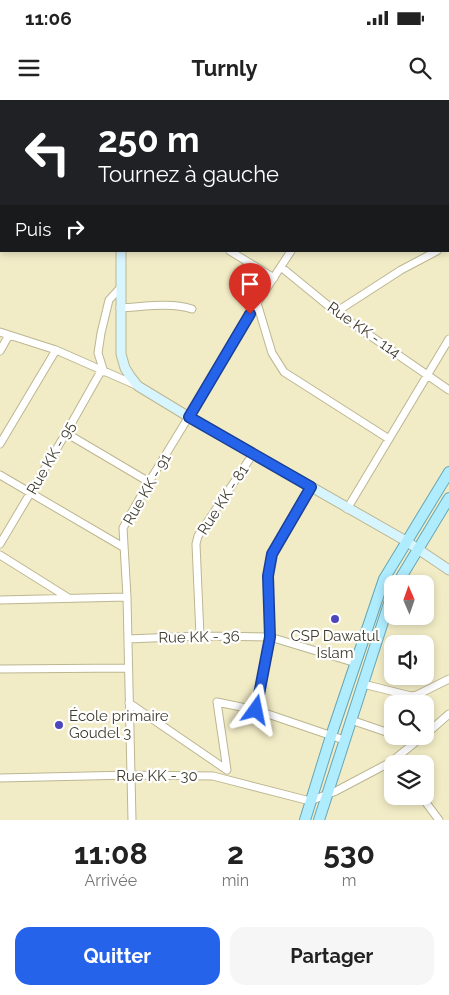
<!DOCTYPE html>
<html lang="fr">
<head>
<meta charset="utf-8">
<style>
	body { margin:0; font-family:Raleway,sans-serif; background:#f6f6f6; color:#222; height:100vh; display:flex; flex-direction:column; font-size:19px; white-space:nowrap }
	* { box-sizing:border-box; margin:0 }
	p { font-size:16px; color:#767676 }
	.icon { flex:none; width:28px; height:28px; fill:none; stroke:currentColor; stroke-width:2; stroke-linecap:round; stroke-linejoin:round }
	.map { position:relative; height:720px; overflow:hidden }
	.panel { display:flex; flex-direction:column; background:#fff; flex:1 }
	.panel>* { flex:none }
	.banner { position:absolute; left:0px; top:0px; width:450px; height:152px; box-shadow:0 2px 8px #0003; background:#202124; color:#fff; overflow:hidden }
	.needle { width:32px; rotate:358deg }
	.fabs { position:absolute; left:384px; top:475px; display:grid; gap:10px }
	.fabs a { display:grid; place-items:center; width:50px; height:50px; border-radius:10px; background:#fff; box-shadow:0 2px 8px #0003; font-size:25px }
	.pin { position:absolute; display:grid; place-items:center; width:42px; height:42px; color:#fff; margin:-51px -21px; border-radius:50% 50% 50% 0; rotate:-45deg; box-shadow:0 0 5px #0007 }
	.pin .icon { rotate:45deg }
	.me { position:absolute; width:55px; margin:-28px; rotate:12deg; stroke-linejoin:round; filter:drop-shadow(0 0 4px #0008) }
	.turn { display:flex; align-items:center; gap:18px; height:105px; padding:0 15px; font-size:22px }
	.turn .icon { width:65px; height:65px; stroke-width:2.5 }
	.turn b { display:block; font-size:35px; line-height:42px }
	.then { display:flex; align-items:center; height:48px; padding:0 15px; background:#0003; gap:10px; font-size:19px }
	.eta { display:flex; justify-content:space-evenly; align-items:center; height:85px; text-align:center }
	.eta b { font-size:30px; font-weight:700; line-height:35px }
	.primary-button { display:flex; gap:10px; margin-top:auto; padding:10px 15px }
	.primary-button a { flex:1; height:58px; border-radius:15px; background:#2563eb; color:#fff; font-size:20px; font-weight:700; line-height:58px; text-align:center }
	.primary-button a+a { background:#f6f6f6; color:#222 }
	.status { display:flex; justify-content:space-between; align-items:center; height:35px; padding:0 25px; background:#fff; direction:ltr }
	.status svg { height:14px; fill:currentColor }
	header { display:flex; justify-content:space-between; align-items:center; height:65px; padding:0 15px; background:#fff; font-size:22px; font-weight:700 }
	.map>svg:first-child { display:block }
	.lines { fill:none; stroke-linecap:round; stroke-linejoin:round }
	.street-casing { stroke:#bcb691; stroke-width:9 }
	.secondary-casing { stroke:#bcb691; stroke-width:11 }
	.primary-casing { stroke:#66a6b5; stroke-width:12 }
	.street { stroke:#fff; stroke-width:7 }
	.secondary { stroke:#d7f5fe; stroke-width:9 }
	.primary { stroke:#afecfe; stroke-width:10 }
	.route-casing { stroke:#184099; stroke-width:12 }
	.route { stroke:#2563eb; stroke-width:9 }
	.poi-dot { fill:#4d46bd; stroke:#fff; stroke-width:2 }
	.labels { text-anchor:middle; stroke-width:4.5; stroke-linejoin:round; paint-order:stroke }
	.street-label { font-size:15px; fill:#403d2e; stroke:#fff }
	.poi-label { font-size:15px; fill:#403d2e; stroke:#fff }
</style>
</head>
<body>
<div class="status"><b>11:06</b><svg viewBox="0 0 49 12"><path d="M0 12V9h3v3zM5 12V6h3v6zM10 12V3h3v9zM15 12V0h3v12zM26 1h20v11H26zM47 4h2v5h-2z"/></svg></div>
<header><svg class="icon" aria-label="menu" viewBox="0 0 24 24"><path d="M4 6h16M4 12h16M4 18h16"/></svg>Turnly<svg class="icon" aria-label="search" viewBox="0 0 24 24"><circle cx="10" cy="10" r="6"/><path d="M15 15l6 6"/></svg></header>
<div class="map">
<svg width="449" height="720" viewBox="0 0 449 720">
	<rect width="100%" height="100%" fill="#f2ecc6"/>
	<g class="lines">
		<defs>
			<path id="street" d="M 24,0 L 24,1
				M 257,0 L 259,1
				M 299,1 L 299,0
				M 385,1 L 386,0
				M 0,137 L 1,137
				M 230,151 L 274,178
				M 281,167 L 336,212 L 449,290
				M 257,203 L 272,253 L 284,272 L 389,339
				M 120,208 C 143,207 170,202 192,209
				M 336,212 L 401,170 L 437,151
				M 0,232 L 56,250 L 138,286
				M 0,251 L 9,235
				M 104,272 L 98,253 L 101,233 L 109,200 L 121,187
				M 66,333 L 149,382
				M 0,344 L 56,250
				M 0,375 L 123,447
				M 347,409 L 449,239
				M 0,444 L 66,333 L 101,271
				M 0,455 L 67,497
				M 0,500 L 127,497
				M 200,536 L 196,444 L 198,436 L 253,354
				M 128,539 L 200,536 L 270,537 L 356,563
				M 0,569 L 128,568
				M 363,584 L 411,596 L 417,595 L 449,579
				M 129,603 L 227,670 L 217,602 L 256,610 L 344,640
				M 256,610 L 270,537 L 269,476 L 272,454 L 311,387
				M 351,620 L 392,634
				M 425,635 L 449,614
				M 401,636 L 417,641
				M 0,678 L 131,675 L 213,676 L 310,701 L 336,691 L 391,662 L 423,636
				M 421,696 L 439,720
				M 132,720 L 127,497 L 123,428 L 149,382 L 213,277 L 235,237 L 291,151"/>
			<path id="secondary" d="M 118,0 L 118,1
				M 121,151 L 121,254 L 125,268 L 130,276 L 138,286 L 189,317 L 406,441 L 449,470"/>
			<path id="primary" d="M 397,484 L 449,398
				M 305,720 L 331,636 L 384,479 L 449,372
				M 319,720 L 392,494"/>
		</defs>
		<!-- street casing -->
		<use href="#street" class="street-casing"/>
		<!-- secondary casing -->
		<use href="#secondary" class="secondary-casing"/>
		<!-- primary casing -->
		<use href="#primary" class="primary-casing"/>
		<!-- street -->
		<use href="#street" class="street"/>
		<!-- secondary -->
		<use href="#secondary" class="secondary"/>
		<!-- primary -->
		<use href="#primary" class="primary"/>
	</g>
	<g class="lines">
		<defs>
			<path id="route" d="M 250,214 L 189,317 L 311,387 L 272,454 L 268,476 L 270,537 L 256,610"/>
		</defs>
		<!-- route casing -->
		<use href="#route" class="route-casing"/>
		<!-- route -->
		<use href="#route" class="route"/>
	</g>
	<!-- markers -->
	<g class="poi-dot">
		<circle cx="335" cy="519" r="5"/>
		<circle cx="59" cy="625" r="5"/>
	</g>
	<g class="labels">
		<!-- street labels -->
		<g class="street-label">
			<text transform="translate(364 230) rotate(35)" y="5">Rue KK - 114</text>
			<text transform="translate(51 358) rotate(-60)" y="5">Rue KK - 95</text>
			<text transform="translate(147 389) rotate(-60)" y="5">Rue KK - 91</text>
			<text transform="translate(223 400) rotate(-57)" y="5">Rue KK - 81</text>
			<text transform="translate(199 537) rotate(-1)" y="5">Rue KK - 36</text>
			<text x="157" y="681">Rue KK - 30</text>
		</g>
		<!-- poi labels -->
		<g class="poi-label">
			<text x="335" y="541">CSP Dawatul<tspan x="335" dy="17">Islam</tspan></text>
			<text x="69" y="621" text-anchor="start">École primaire<tspan x="69" dy="17">Goudel 3</tspan></text>
		</g>
	</g>
</svg>
<div class="fabs">
<a><svg class="needle" viewBox="-14 -14 28 28"><path d="M0-13l5 13h-10z" fill="#e53935"/><path d="M0 13l5-13h-10z" fill="#767676"/></svg></a>
<a><svg class="icon" aria-label="sound" viewBox="0 0 24 24"><path d="M4 9h4l5-4v14l-5-4H4zM17 9q2 3 0 6"/></svg></a>
<a><svg class="icon" aria-label="search" viewBox="0 0 24 24"><circle cx="10" cy="10" r="6"/><path d="M15 15l6 6"/></svg></a>
<a><svg class="icon" aria-label="layers" viewBox="0 0 24 24"><path d="M12 4l9 5-9 5-9-5zM3 14l9 5 9-5"/></svg></a>
</div>
<div class="pin" style="left:250px;top:214px;background:#d93025"><svg class="icon" aria-label="arrive" viewBox="0 0 24 24"><path d="M6 21V4h12l-3 4 3 4H6"/></svg></div>
<svg class="me" style="left:256px;top:610px" viewBox="-20 -20 40 40"><path d="M0-17L14 15 0 8-14 15z" fill="#2563eb" stroke="#fff" stroke-width="4"/></svg>
<div class="banner">
<div class="turn"><svg class="icon" aria-label="left" viewBox="0 0 24 24"><path d="M17 20v-9H6M10 6l-5 5 5 5"/></svg><div><b>250 m</b>Tournez à gauche</div></div>
<div class="then">Puis<svg class="icon" aria-label="right" viewBox="0 0 24 24"><path d="M7 20v-9h11M14 6l5 5-5 5"/></svg></div>
</div>
</div>
<section class="panel">
<div class="eta">
<div><b>11:08</b><p>Arrivée</p></div>
<div><b>2</b><p>min</p></div>
<div><b>530</b><p>m</p></div>
</div>
<div class="primary-button"><a>Quitter</a><a>Partager</a></div>
</section>
</body>
</html>
